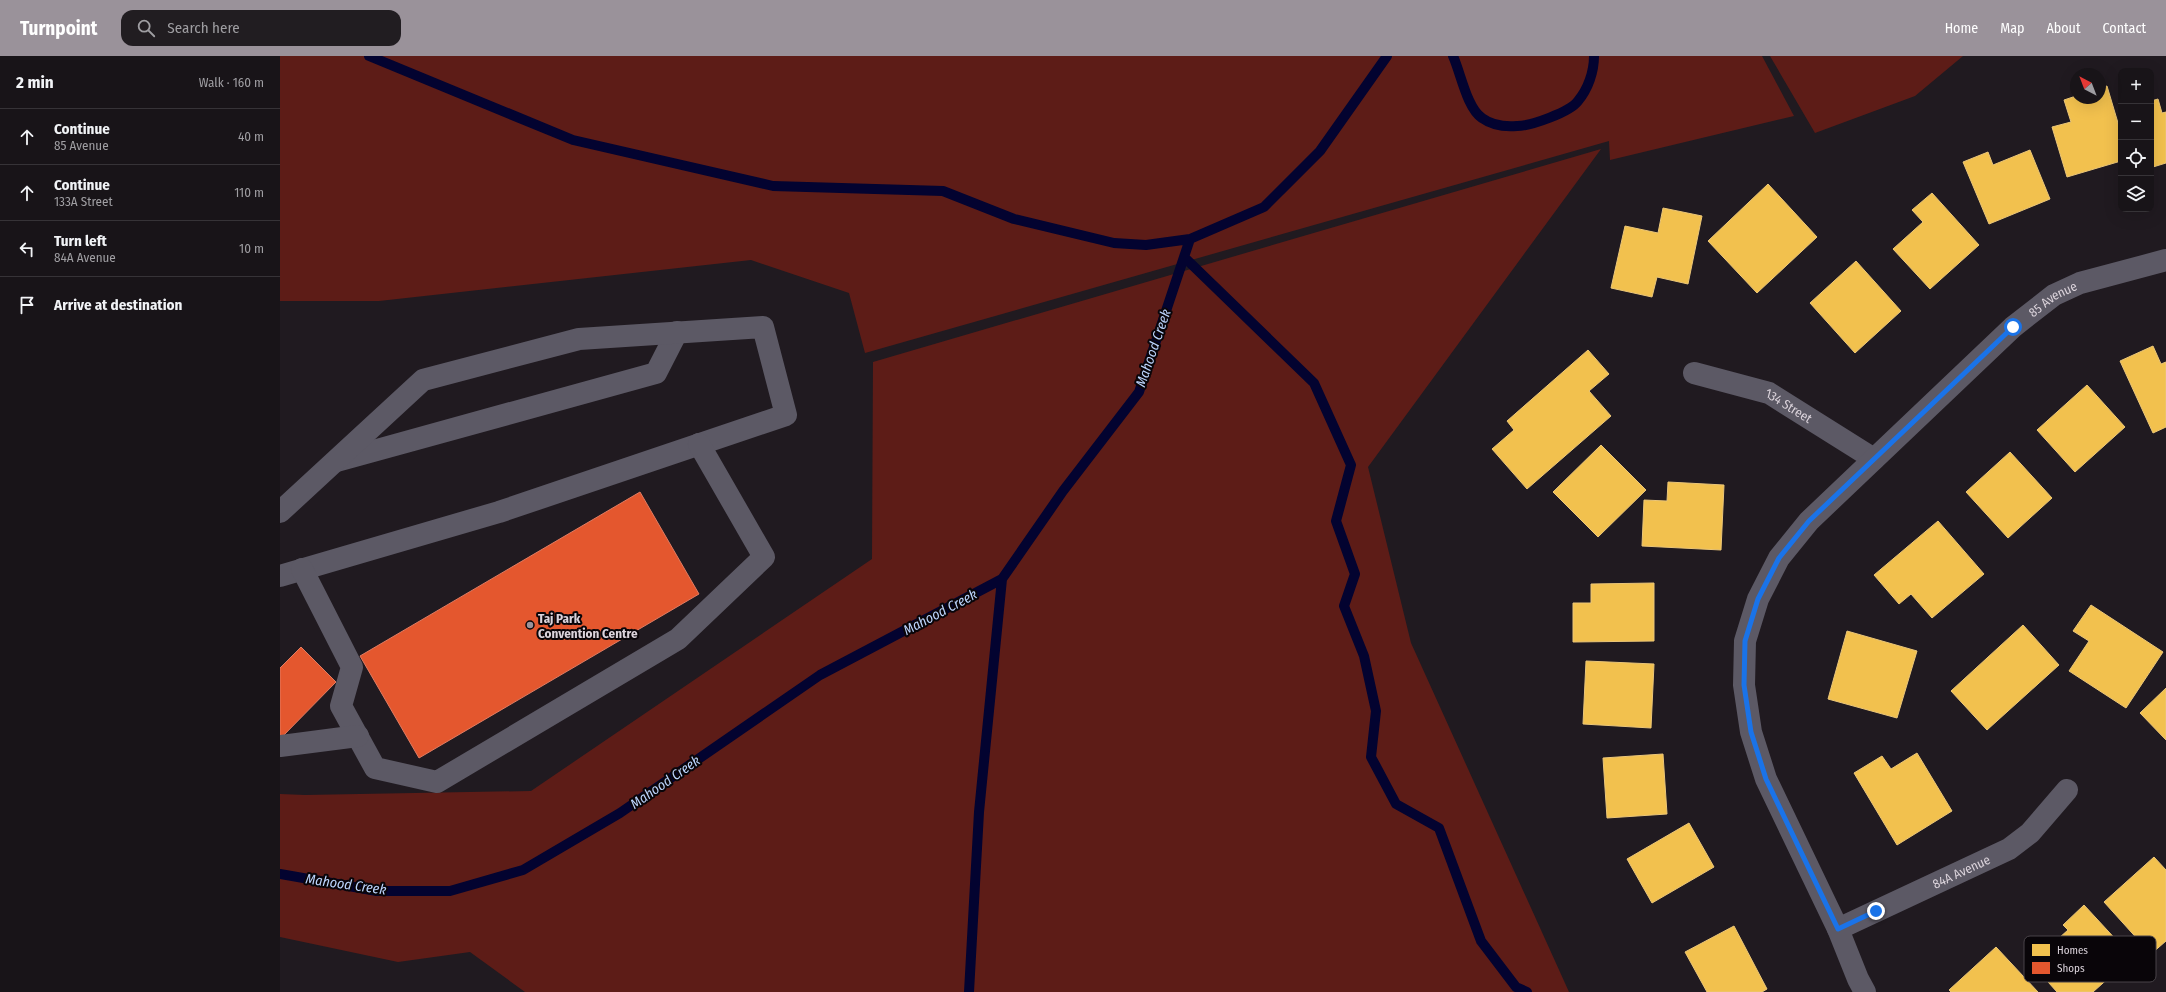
<!DOCTYPE html>
<html lang="en">
<head>
<meta charset="utf-8">
<style>
	body { margin:0; font-family:"Fira Sans Condensed",sans-serif; background:#211d21; color:#f1f3f6 }
	.controls { position:absolute; right:12px; top:12px; display:grid; overflow:hidden; border-radius:8px; box-shadow:0 4px 16px #0002 }
	.controls button { width:36px; height:36px; display:grid; place-items:center; padding:0; border:0; border-bottom:1px solid #363337; background:#181418; color:#f1f3f6; font:20px sans-serif }
	.compass { position:absolute; left:1790px; top:12px; width:36px; height:36px; border-radius:50%; background:#181418; box-shadow:0 4px 16px #0002; rotate:318deg }
	.stop { position:absolute; width:12px; height:12px; margin:-9px; border:3px solid #1a73e8; border-radius:50%; background:#fff }
	.stop.end { background:#1a73e8; border-color:#fff; box-shadow:0 1px 4px #0008 }
	.list { margin:0; padding:0; list-style:none }
	h2 { display:flex; justify-content:space-between; align-items:center; height:52px; margin:0; padding:0 16px; font-size:17px }
	h2 small { font-size:13px; font-weight:400; color:#9f9ea2 }
	.list li { display:grid; grid-template-columns:26px 1fr auto; gap:12px; align-items:center; box-sizing:border-box; height:56px; padding:0 16px; border-top:1px solid #363337 }
	.list b { display:block; font-size:15px; white-space:nowrap }
	.list p { margin:0; font-size:13px; white-space:nowrap; color:#9f9ea2 }
	.list em { font-size:13px; font-style:normal; color:#9f9ea2 }
	.icon { flex:none; width:22px; height:22px; fill:none; stroke:currentColor; stroke-width:2; stroke-linecap:round; stroke-linejoin:round }
	.map { position:relative; flex:none; width:1886px; height:936px; overflow:hidden }
	header { display:flex; align-items:center; gap:24px; box-sizing:border-box; height:56px; padding:0 20px; background:#9a929a; color:#fff }
	header strong { font-size:19px }
	nav { display:flex; gap:22px; margin-inline-start:auto; font-size:14px }
	.search { width:280px; height:36px; background:#211d21; display:flex; align-items:center; gap:10px; box-sizing:border-box; padding:0 14px; border-radius:12px; color:#9f9ea2; font-size:15px }
	main { display:flex }
	aside { flex:1; background:#181418 }
	.map>svg:first-child { display:block }
	.green { fill:#5d1c17 }
	.homes { fill:#f2c14e; stroke:#ebc678 }
	.shops { fill:#e4572e; stroke:#e17c62 }
	.lines { fill:none; stroke-linecap:round; stroke-linejoin:round }
	.stream { stroke:#030330; stroke-width:10 }
	.minor { stroke:#5c5965; stroke-width:22 }
	.route { stroke:#1a73e8; stroke-width:5 }
	.poi-dot { fill:#9a929a; stroke:#090509; stroke-width:1.5 }
	.labels { text-anchor:middle; stroke-width:4; stroke-linejoin:round; paint-order:stroke }
	.street-label { font-size:13px; fill:#dbd3db; stroke:#090509 }
	.poi-label { font-size:13px; font-weight:bold; fill:#dbd3db; stroke:#090509; text-anchor:start }
	.water-label { font-size:14px; font-style:italic; fill:#bcd4fc; stroke:#090509 }
	.key { fill:#090509; stroke:#484348; stroke-width:1 }
	.key-label { font-size:11px; fill:#dbd3db }
</style>
</head>
<body>
<header>
<strong>Turnpoint</strong>
<div class="search"><svg class="icon" aria-label="search" viewBox="0 0 24 24"><circle cx="10" cy="10" r="6"/><path d="M15 15l6 6"/></svg>Search here</div>
<nav><a>Home</a><a>Map</a><a>About</a><a>Contact</a></nav>
</header>
<main>
<aside>
<h2>2 min<small>Walk · 160 m</small></h2>
<ul class="list">
<li><svg class="icon" aria-label="ahead" viewBox="0 0 24 24"><path d="M12 20V5M6 11l6-6 6 6"/></svg><div><b>Continue</b><p>85 Avenue</p></div><em>40 m</em></li>
<li><svg class="icon" aria-label="ahead" viewBox="0 0 24 24"><path d="M12 20V5M6 11l6-6 6 6"/></svg><div><b>Continue</b><p>133A Street</p></div><em>110 m</em></li>
<li><svg class="icon" aria-label="left" viewBox="0 0 24 24"><path d="M17 20v-9H6M10 6l-5 5 5 5"/></svg><div><b>Turn left</b><p>84A Avenue</p></div><em>10 m</em></li>
<li><svg class="icon" aria-label="arrive" viewBox="0 0 24 24"><path d="M6 21V4h12l-3 4 3 4H6"/></svg><div><b>Arrive at destination</b></div></li>
</ul>
</aside>
<div class="map">
<svg width="1886" height="936" viewBox="0 0 1886 936">
	<rect width="100%" height="100%" fill="#201a20"/>
	<path class="green" d="M0 0H1482L1514 60 1330 104 1329 85 585 297 569 237 471 204 99 245H0Z
		M1490 0H1683L1635 40 1535 77Z
		M1321 93 1088 411 1131 587 1289 936H245L190 896 118 906 0 881V738L25 739 251 735 592 503 593 306Z"/>
	<path class="homes" d="M1827 30 1841 77V105L1787 121 1772 71 1791 66 1784 44 1796 40V42H1820V32Z
		M1878 43 1882 57 1886 56V107L1873 111 1871 103V45Z
		M1750 94 1770 143 1709 168 1683 106 1708 96 1713 109Z
		M1488 128 1537 181 1477 237 1428 185Z
		M1652 137 1699 189 1650 233 1613 193 1643 166 1632 154Z
		M1383 152 1422 160 1408 228 1377 221 1372 241 1331 232 1345 170 1378 177Z
		M1576 205 1621 255 1575 297 1530 247Z
		M1873 290 1881 308 1886 306V371L1873 377 1840 305Z
		M1308 294 1329 318 1309 335 1331 360 1247 433 1212 393 1234 374 1227 365Z
		M1807 329 1845 371 1795 416 1757 374Z
		M1321 389 1366 434 1318 481 1273 436Z
		M1730 396 1772 442 1728 482 1686 436Z
		M1388 426 1444 429 1441 494 1362 490 1364 444 1387 445Z
		M1658 465 1704 518 1652 562 1631 538 1619 548 1594 519Z
		M1374 527V585L1293 586V547H1311V528Z
		M1811 549 1883 596 1846 652 1789 615 1809 585 1793 575Z
		M1743 569 1779 609 1707 674 1671 635Z
		M1567 575 1637 595 1617 662 1548 643Z
		M1306 605 1374 608 1371 672 1303 668Z
		M1886 632V684L1860 657Z
		M1637 697 1672 755 1617 789 1574 717 1602 700 1611 713Z
		M1383 698 1387 758 1327 762 1323 702Z
		M1409 767 1434 811 1372 847 1347 803Z
		M1874 801 1886 814V885L1871 898 1824 846Z
		M1804 849 1852 901 1813 936H1777L1751 907 1788 874 1783 869Z
		M1454 870 1487 933 1482 936H1427L1405 896Z
		M1716 891 1758 936H1671L1669 934Z"/>
	<path class="shops" d="M360 436 419 538 139 702 80 600Z
		M21 591 56 626 0 683V612Z"/>
	<g class="lines">
		<path class="stream" d="M89 0 293 84 493 130 663 135 734 163 834 187 866 189 910 183
			M1173 0C1181 18 1187 52 1202 62 1213 70 1225 71 1237 70 1251 70 1290 56 1298 45 1308 33 1314 16 1314 0
			M904 201 1034 327 1071 409 1056 465 1075 518 1064 550 1084 600 1096 655 1091 701 1116 748 1159 772 1201 885 1236 931 1247 936
			M0 818 97 835H170L243 814 340 757 540 619 722 523 783 435 859 336 910 183 984 151 1040 95 1107 0
			M689 936 699 756 722 523"/>
		<g class="minor">
			<path id="s1" d="M1414 317 1489 337 1594 403"/>
			<path d="M57 405 376 317 397 276"/>
			<path d="M0 456 143 324 299 283 483 271 506 359 219 456 0 520"/>
			<path d="M22 513 72 611 61 650 95 712 157 726 398 583 484 501 419 388"/>
			<path d="M0 690 78 680"/>
			<path id="s2" d="M1558 873 1729 793 1750 777 1787 734"/>
			<path id="s3" d="M1585 936 1578 923 1558 873 1486 723 1471 676 1464 629 1465 585 1478 543 1499 502 1529 465 1733 271 1774 239 1800 227 1886 204"/>
		</g>
	</g>
	<g class="lines">
		<path class="route" d="M1596 855 1558 873 1486 723 1471 676 1464 629 1465 585 1478 543 1499 502 1529 465 1733 271"/>
	</g>
	<circle class="poi-dot" cx="250" cy="569" r="4"/>
	<g class="labels">
		<g class="street-label">
			<text dy="5" stroke="none"><textPath href="#s3" startOffset="844">85 Avenue</textPath></text>
			<text dy="5" stroke="none"><textPath href="#s1" startOffset="101">134 Street</textPath></text>
			<text dy="5" stroke="none"><textPath href="#s2" startOffset="136">84A Avenue</textPath></text>
		</g>
		<g class="poi-label">
			<text x="258" y="567">Taj Park<tspan x="258" dy="15">Convention Centre</tspan></text>
		</g>
		<g class="water-label">
			<text transform="translate(873 292) rotate(-71)" y="5">Mahood Creek</text>
			<text transform="translate(660 556) rotate(-28)" y="5">Mahood Creek</text>
			<text transform="translate(385 726) rotate(-35)" y="5">Mahood Creek</text>
			<text transform="translate(66 828) rotate(8)" y="5">Mahood Creek</text>
		</g>
	</g>
	<rect x="1744" y="880" width="132" height="46" rx="6" class="key"/>
	<rect x="1752" y="888" width="18" height="12" fill="#f2c14e"/>
	<rect x="1752" y="906" width="18" height="12" fill="#e4572e"/>
	<g class="key-label">
		<text x="1777" y="898">Homes</text>
		<text x="1777" y="916">Shops</text>
	</g>
</svg>
<div class="controls">
<button>+</button>
<button>−</button>
<button><svg class="icon" aria-label="locate" viewBox="0 0 24 24"><circle cx="12" cy="12" r="6"/><path d="M12 2v4M12 18v4M2 12h4M18 12h4"/></svg></button>
<button><svg class="icon" aria-label="layers" viewBox="0 0 24 24"><path d="M12 4l9 5-9 5-9-5zM3 14l9 5 9-5"/></svg></button>
</div>
<svg class="compass" viewBox="-18 -18 36 36"><path d="M0-13l5 13h-10z" fill="#e53935"/><path d="M0 13l5-13h-10z" fill="#9f9ea2"/></svg>
<div class="stop" style="left:1733px;top:271px"></div>
<div class="stop end" style="left:1596px;top:855px"></div>
</div>
</main>
</body>
</html>
